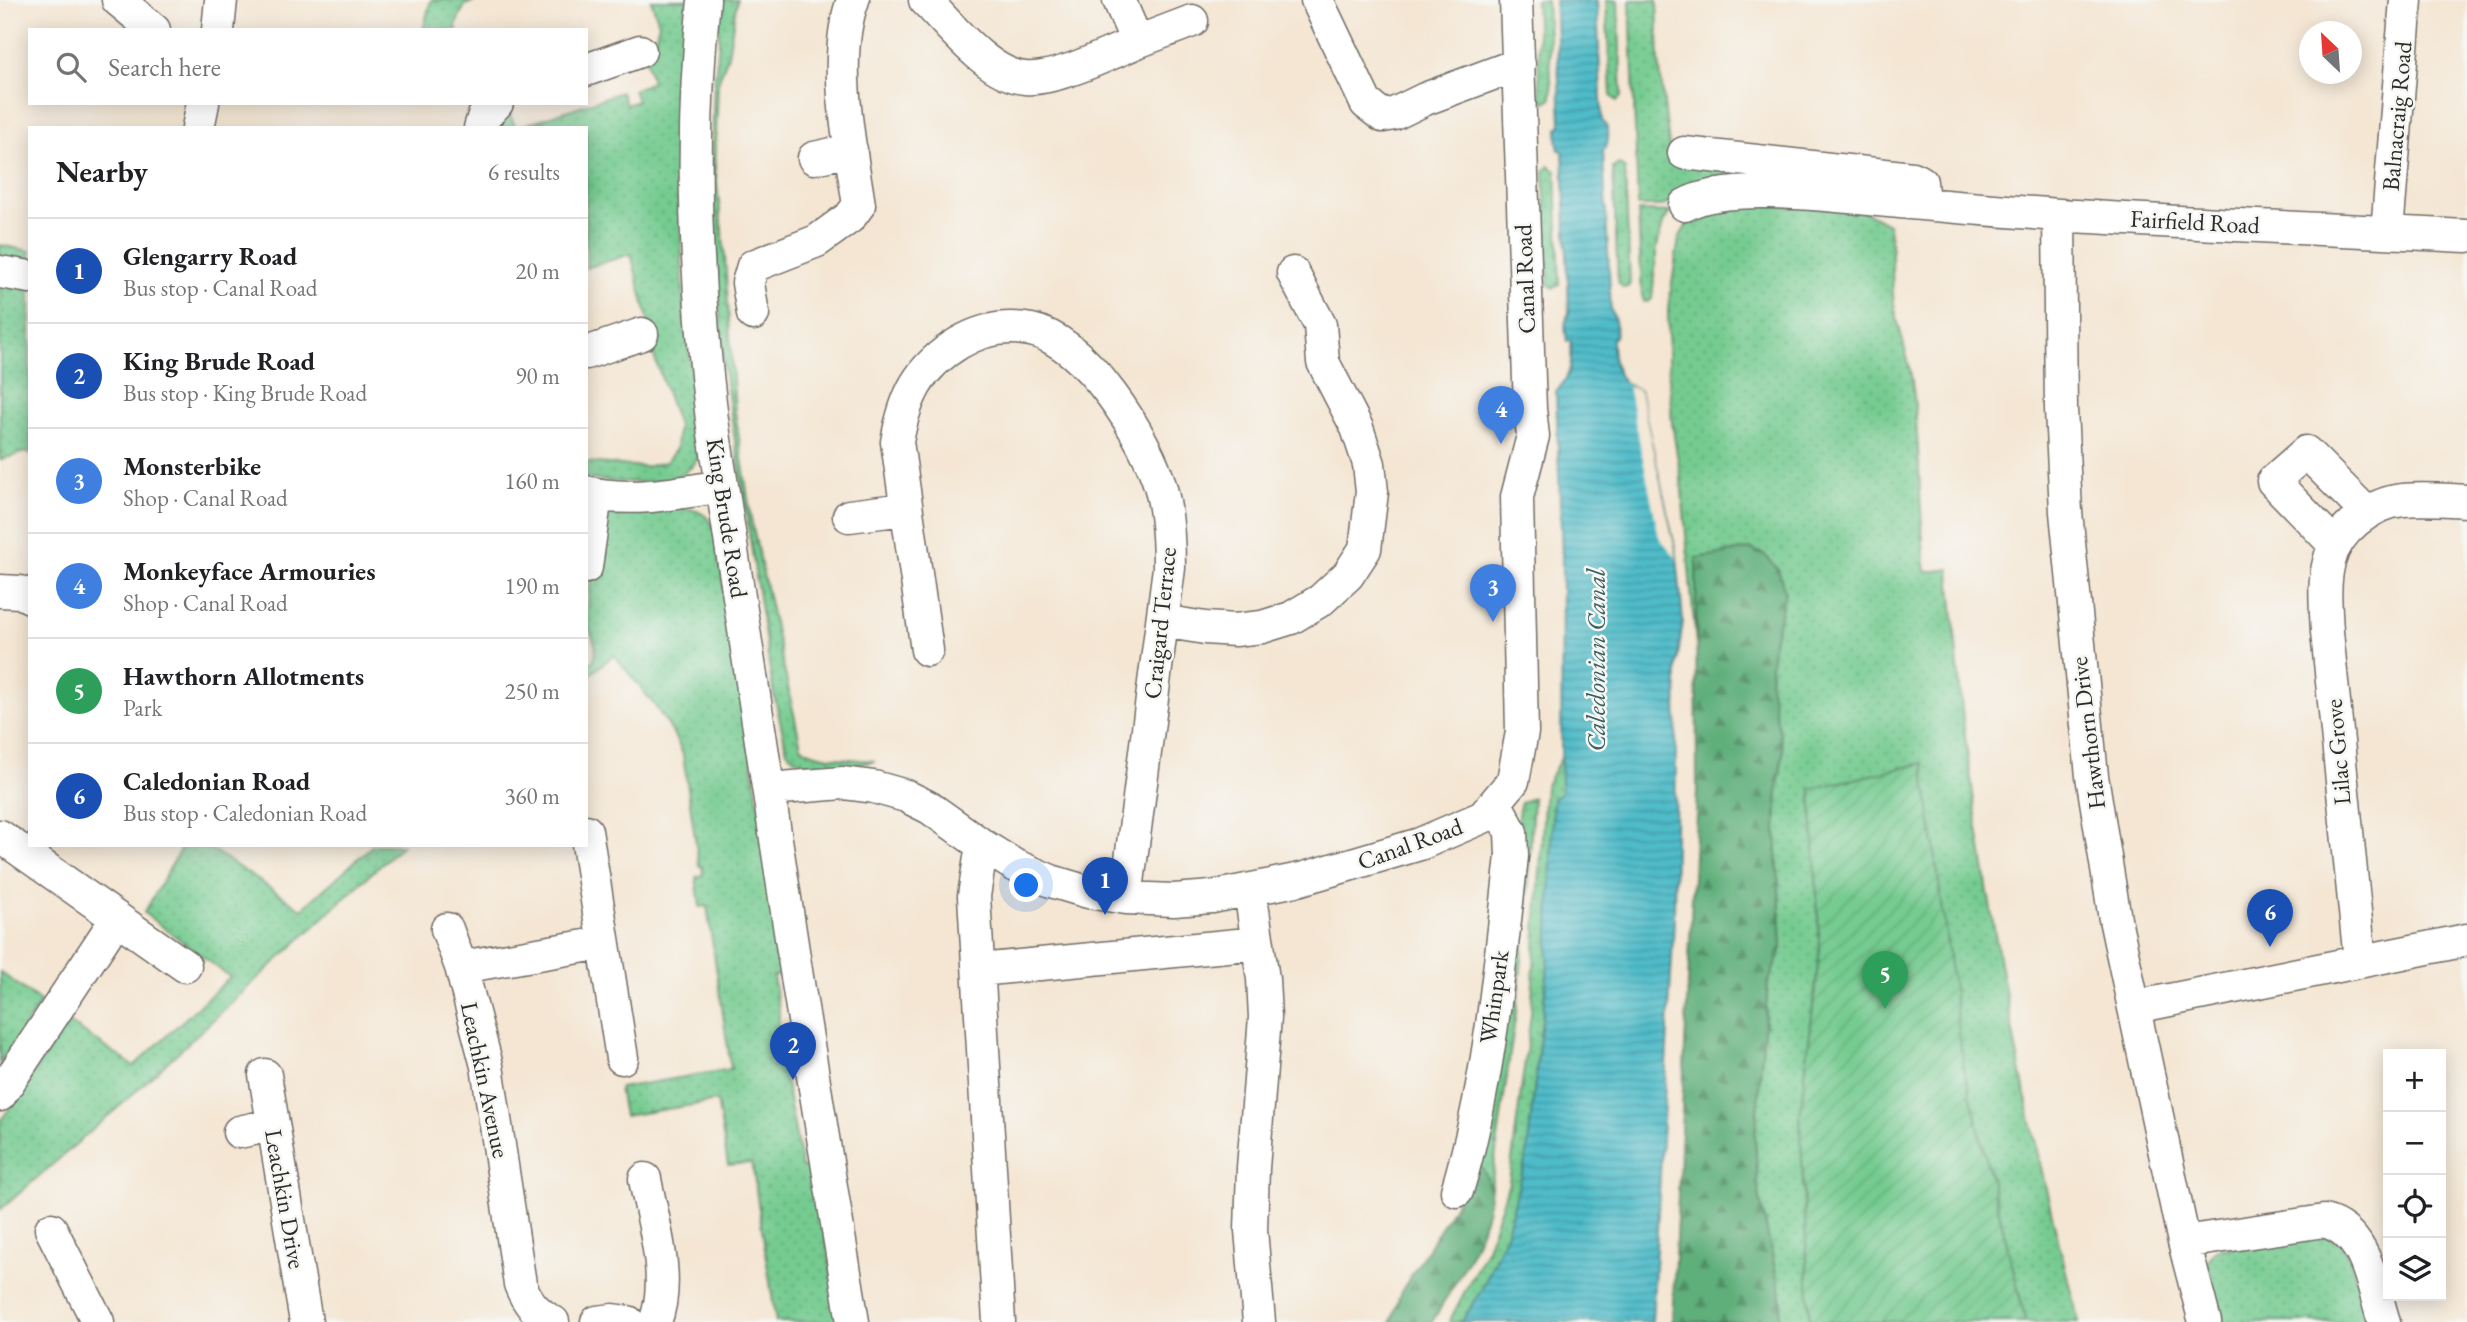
<!DOCTYPE html>
<html lang="en">
<head>
<meta charset="utf-8">
<style>
	body { margin:0; font-family:"EB Garamond",serif; background:#f6f6f6; color:#202124 }
	.controls { position:absolute; right:21px; bottom:21px; display:grid; overflow:hidden; border-radius:0px; box-shadow:0 4px 18px #0003 }
	.controls button { width:63px; height:63px; display:grid; place-items:center; padding:0; border:0; border-bottom:2px solid #e0e0e0; background:#fff; color:#202124; font:35px sans-serif }
	.compass { position:absolute; left:2299px; top:21px; width:63px; height:63px; border-radius:50%; background:#fff; box-shadow:0 4px 18px #0003; rotate:335deg }
	.you { position:absolute; left:1027px; top:886px; width:24px; height:24px; margin:-18px; border:5px solid #fff; border-radius:50%; background:#1a73e8; box-shadow:0 0 0 10px #1a73e833 }
	.badge { display:grid; place-items:center; width:46px; height:46px; border-radius:50%; background:#7c3aed; color:#fff; font-size:23px; font-weight:700 }
	.pin { position:absolute; translate:-50% -58px; filter:drop-shadow(0 2px 4px #0008) }
	.pin::after { content:''; position:absolute; top:37px; width:24px; height:21px; background:inherit; clip-path:polygon(0 0,100% 0,50% 100%) }
	.list { margin:0; padding:0; list-style:none }
	h2 { display:flex; justify-content:space-between; align-items:center; height:91px; margin:0; padding:0 28px; font-size:30px }
	h2 small { font-size:23px; font-weight:400; color:#757577 }
	.list li { display:grid; grid-template-columns:46px 1fr auto; gap:21px; align-items:center; box-sizing:border-box; height:105px; padding:0 28px; border-top:2px solid #e0e0e0 }
	.list b { display:block; font-size:26px; white-space:nowrap }
	.list p { margin:0; font-size:23px; white-space:nowrap; color:#757577 }
	.list em { font-size:23px; font-style:normal; color:#757577 }
	.icon { flex:none; width:38px; height:38px; fill:none; stroke:currentColor; stroke-width:2; stroke-linecap:round; stroke-linejoin:round }
	.map { position:relative; flex:none; width:2467px; height:1322px; overflow:hidden }
	.search { position:absolute; background:#fff; box-shadow:0 4px 18px #0003; left:28px; top:28px; width:560px; height:77px; display:flex; align-items:center; gap:18px; box-sizing:border-box; padding:0 24px; border-radius:0px; color:#757577; font-size:26px }
	.panel { position:absolute; background:#fff; box-shadow:0 4px 18px #0003; left:28px; top:126px; width:560px; height:721px; border-radius:0px }
	.map>svg:first-child { display:block }
	.grass { fill:url(#grass-dots); stroke:#507b5e; stroke-width:2 }
	.forest { fill:url(#forest-firs); stroke:#456d52; stroke-width:2 }
	.garden { fill:url(#garden-furrows); stroke:#507b5e; stroke-width:2 }
	.water { fill:url(#water-rules); stroke:#3d747a; stroke-width:2 }
	.pier { fill:#f4e6d3 }
	.lines { fill:none; stroke-linecap:round; stroke-linejoin:round }
	.minor-casing { stroke:#716c66; stroke-width:35 }
	.minor { stroke:#fff; stroke-width:32 }
	.labels { text-anchor:middle; stroke-width:5; stroke-linejoin:round; paint-order:stroke }
	.street-label { font-size:24px; fill:#2b2b2b; stroke:#f6f6f2 }
	.water-label { font-size:26px; font-style:italic; fill:#385e62; stroke:#f6f6f2 }
</style>
</head>
<body>
<div class="map">
<svg width="2467" height="1322" viewBox="0 0 2467 1322">
	<defs>
		<pattern id="grass-dots" width="8" height="8" patternUnits="userSpaceOnUse" patternTransform="scale(1.75)"><rect width="8" height="8" fill="#74cb90"/><path d="M2 2h.1M6 6h.1" fill="none" stroke="#65ae7c" stroke-width="1.8" stroke-linecap="round"/></pattern>
		<pattern id="forest-firs" width="22" height="20" patternUnits="userSpaceOnUse" patternTransform="scale(1.75)"><rect width="22" height="20" fill="#5faf7a"/><path d="M5 1l3.5 6h-7zM16 11l3.5 6h-7z" fill="#4f8f64"/></pattern>
		<pattern id="garden-furrows" width="10" height="10" patternUnits="userSpaceOnUse" patternTransform="scale(1.75)"><rect width="10" height="10" fill="#74cb90"/><path d="M-1 1l2-2M0 10L10 0M9 11l2-2" fill="none" stroke="#65ae7c"/></pattern>
		<pattern id="water-rules" width="6" height="5" patternUnits="userSpaceOnUse" patternTransform="scale(1.75)"><rect width="6" height="5" fill="#4fbcc9"/><path d="M0 2.5h6" fill="none" stroke="#4299a3"/></pattern>
	</defs>
	<rect width="100%" height="100%" fill="#f6f6f2"/>
	<filter id="ink" filterUnits="userSpaceOnUse"><feTurbulence type="fractalNoise" baseFrequency=".0143" numOctaves="2"/><feDisplacementMap in="SourceGraphic" scale="14" xChannelSelector="R" yChannelSelector="G"/><feConvolveMatrix kernelMatrix="1 2 1 2 8 2 1 2 1" color-interpolation-filters="sRGB"/></filter>
	<filter id="wash" filterUnits="userSpaceOnUse"><feTurbulence type="fractalNoise" baseFrequency=".00686" numOctaves="4" result="noise"/><feDisplacementMap in="SourceGraphic" scale="28" xChannelSelector="R" yChannelSelector="G"/><feGaussianBlur stdDeviation="1.57" result="paint"/><feColorMatrix in="noise" values="0 0 0 0 0 0 0 0 0 0 0 0 0 0 0 0 0 1.4 0 .05"/><feComposite in="paint" operator="in"/></filter>
	<g filter="url(#wash)">
		<rect width="100%" height="100%" fill="#f4e6d3"/>
		<path class="grass" d="M431 0H479L465 5 456 24 457 30H423Z
			M651 0H690L680 210 684 310 700 453C686 494 619 481 586 479V462L645 467 666 462 676 449 678 426 644 327 649 323 631 254 586 268V128H547L545 123 528 128H493L508 110 516 128 621 92 626 105 637 101 633 90 652 82 643 50 654 45 659 23Z
			M718 0H737L728 55 718 83 715 166 725 257 735 411 751 519 801 746C812 759 856 759 875 761 849 767 805 774 787 751L773 690 724 368 713 216 712 152 714 84 719 44Z
			M1536 0H1547L1552 98 1545 102 1540 97Z
			M1606 0H1618L1622 96 1617 101 1611 96Z
			M1630 0H1657L1659 61 1671 162 1834 176 1675 201 1662 206H1638Z
			M1619 164 1625 169 1630 283 1628 287 1624 288 1618 283 1613 168Z
			M1549 166 1556 171 1560 284 1554 288 1548 284 1544 171Z
			M1739 204 1862 210 1888 224C1895 249 1890 277 1894 303 1898 329 1908 354 1912 381 1921 444 1918 509 1926 572L1950 569C1954 622 1958 675 1964 728 1990 928 2027 1127 2079 1322H2026L1964 1069 1811 790 1820 948 1800 1117 1810 1322H1775L1779 1318 1782 1301 1758 1190 1755 1137 1768 983 1782 948 1776 831 1778 787 1783 752 1770 684 1772 650 1785 593 1778 569 1763 554 1750 549 1696 558V645L1681 479 1672 423 1668 359V309L1679 238 1688 223 1699 213Z
			M1638 211 1670 212 1663 223 1657 247 1652 299 1648 302 1644 301 1642 296Z
			M0 245 30 251V265L0 261Z
			M0 283 30 288V454L25 452 0 460Z
			M674 508C693 509 704 509 714 527L786 974 773 976 779 1011V1047L802 1168 813 1167 840 1322H776L752 1163 728 1165 717 1101 624 1116 619 1088 731 1069 707 906 700 907 696 877 703 875 702 866H699L683 755C669 717 638 686 614 655L586 678V666L593 661C601 639 586 635 587 614 589 579 597 545 605 510Z
			M1562 756 1561 794 1553 798 1548 966 1527 1154 1507 1232 1483 1287 1462 1322H1449L1487 1248 1509 1183 1531 1014 1545 787Z
			M1533 798 1527 910 1517 1005 1489 1202V1185L1474 1155 1511 886 1519 809 1521 802Z
			M183 845H205L302 909 373 845H402L122 1104 0 1210V1122L68 1022 134 1066 230 977 144 913Z
			M0 972 41 1002 0 1063Z
			M2317 1233 2343 1241 2372 1322H2224L2207 1262 2216 1250Z"/>
		<path class="forest" d="M1750 549 1764 554 1778 569 1785 593 1772 650 1770 684 1783 752 1778 787 1776 831 1782 948 1768 983 1755 1137 1758 1190 1782 1301 1779 1318 1775 1322H1672L1697 791 1696 558Z
			M1474 1155C1480 1164 1486 1173 1489 1184 1496 1221 1451 1290 1432 1322H1391L1401 1292 1459 1198Z"/>
		<path class="garden" d="M1923 763 1964 1069 2026 1322H1810L1800 1117 1820 948 1811 789Z"/>
		<path class="water" d="M1555 0H1597L1602 121C1610 128 1609 139 1606 148L1603 150 1611 310C1616 319 1617 327 1615 337L1612 339C1612 361 1616 384 1640 391L1677 556 1683 621 1677 664 1674 921 1652 1322H1462L1483 1287 1507 1232 1527 1154 1548 966 1553 798 1561 794 1562 558 1556 391C1572 377 1572 361 1571 341H1567C1565 330 1564 322 1569 313L1563 151 1559 150C1557 142 1555 130 1561 124Z"/>
		<path class="pier" d="M1628 386 1640 391 1677 559 1659 537Z"/>
	</g>
	<g filter="url(#ink)">
		<g class="lines">
			<defs>
				<path id="minor" d="M118 0 154 30
					M704 0C689 141 695 280 712 420L797 977 853 1322
					M925 0C950 25 988 75 1025 78 1055 81 1108 54 1137 42L1119 0
					M1317 0 1366 103 1383 116 1394 114 1425 99 1519 64
					M218 30 221 0
					M1137 42 1192 21
					M586 70 640 51
					M198 128 203 103
					M480 128 483 118 497 103
					M1684 153 1912 178 1921 182 1923 204
					M814 158 851 150
					M1685 205C1727 180 1850 198 1900 202 1953 207 2006 211 2059 215 2195 224 2331 229 2467 236
					M2059 215 2061 409 2066 512 2092 776 2115 919 2184 1242 2205 1322
					M2387 232 2406 0
					M0 272 30 277
					M753 314 748 283 753 266 817 241 850 217 859 205C850 144 831 59 853 0
					M586 353 642 334
					M586 492C627 503 681 493 722 486
					M849 516 905 509
					M2334 544 2273 481 2306 452 2367 513
					M586 567 596 495
					M0 591 20 592 30 597
					M1162 621 1205 628 1235 630 1262 627 1291 618 1321 600 1348 575 1365 549 1372 492 1369 464 1357 428 1323 362 1320 325 1293 273
					M927 650 897 442C905 396 919 367 959 343 981 330 1006 325 1031 330 1086 341 1147 438 1161 489 1168 515 1169 541 1169 568L1126 898
					M769 789 843 783 874 787 906 796 930 808 982 845 1014 865 1051 881 1088 892 1126 898 1174 900 1212 897 1301 879 1420 844 1483 817 1513 781 1522 732 1517 497 1533 436 1530 409 1516 0
					M586 831 622 1058
					M0 836 185 966
					M982 845 974 896 999 1322
					M1250 890 1263 979 1265 1017 1253 1168 1251 1230 1259 1322
					M447 929 461 967
					M2360 961 2327 632C2326 609 2323 584 2329 562 2336 531 2371 503 2403 500 2424 498 2446 500 2467 501
					M979 970 1258 943
					M2135 1007 2467 940
					M265 1075 306 1322
					M0 1095 117 918
					M239 1132 272 1125
					M645 1179C653 1223 672 1279 655 1322
					M1457 1191C1489 1085 1500 965 1512 856L1511 832 1496 804
					M51 1229 98 1322
					M2184 1242 2324 1221C2367 1232 2372 1285 2384 1322
					M553 1322C536 1313 527 1302 520 1284L487 1066 461 967 603 943
					M597 1322 613 1320 628 1322"/>
			</defs>
			<use href="#minor" class="minor-casing"/>
			<use href="#minor" class="minor"/>
		</g>
	</g>
	<g class="labels">
		<g class="street-label">
			<text transform="translate(2397 116) rotate(-85)" y="8">Balnacraig Road</text>
			<text transform="translate(2195 222) rotate(3)" y="8">Fairfield Road</text>
			<text transform="translate(1525 279) rotate(-92)" y="8">Canal Road</text>
			<text transform="translate(727 518) rotate(81)" y="8">King Brude Road</text>
			<text transform="translate(1160 623) rotate(-84)" y="8">Craigard Terrace</text>
			<text transform="translate(2088 733) rotate(-97)" y="8">Hawthorn Drive</text>
			<text transform="translate(2338 752) rotate(-95)" y="8">Lilac Grove</text>
			<text transform="translate(1410 844) rotate(-20)" y="8">Canal Road</text>
			<text transform="translate(1494 997) rotate(-82)" y="8">Whinpark</text>
			<text transform="translate(485 1080) rotate(78)" y="8">Leachkin Avenue</text>
			<text transform="translate(285 1199) rotate(80)" y="8">Leachkin Drive</text>
		</g>
		<g class="water-label">
			<text transform="translate(1596 660) rotate(-90)" y="9">Caledonian Canal</text>
		</g>
	</g>
</svg>
<div class="controls">
<button>+</button>
<button>−</button>
<button><svg class="icon" aria-label="locate" viewBox="0 0 24 24"><circle cx="12" cy="12" r="6"/><path d="M12 2v4M12 18v4M2 12h4M18 12h4"/></svg></button>
<button><svg class="icon" aria-label="layers" viewBox="0 0 24 24"><path d="M12 4l9 5-9 5-9-5zM3 14l9 5 9-5"/></svg></button>
</div>
<svg class="compass" viewBox="-18 -18 36 36"><path d="M0-13l5 13h-10z" fill="#e53935"/><path d="M0 13l5-13h-10z" fill="#757577"/></svg>
<div class="you"></div>
<div class="pin badge" style="left:1105px;top:915px;background:#1a4fb4">1</div>
<div class="pin badge" style="left:793px;top:1080px;background:#1a4fb4">2</div>
<div class="pin badge" style="left:1493px;top:622px;background:#3f7fe0">3</div>
<div class="pin badge" style="left:1501px;top:444px;background:#3f7fe0">4</div>
<div class="pin badge" style="left:1885px;top:1009px;background:#2e9e5b">5</div>
<div class="pin badge" style="left:2270px;top:947px;background:#1a4fb4">6</div>
<div class="search"><svg class="icon" aria-label="search" viewBox="0 0 24 24"><circle cx="10" cy="10" r="6"/><path d="M15 15l6 6"/></svg>Search here</div>
<section class="panel">
<h2>Nearby<small>6 results</small></h2>
<ul class="list">
<li><span class="badge" style="background:#1a4fb4">1</span><div><b>Glengarry Road</b><p>Bus stop · Canal Road</p></div><em>20 m</em></li>
<li><span class="badge" style="background:#1a4fb4">2</span><div><b>King Brude Road</b><p>Bus stop · King Brude Road</p></div><em>90 m</em></li>
<li><span class="badge" style="background:#3f7fe0">3</span><div><b>Monsterbike</b><p>Shop · Canal Road</p></div><em>160 m</em></li>
<li><span class="badge" style="background:#3f7fe0">4</span><div><b>Monkeyface Armouries</b><p>Shop · Canal Road</p></div><em>190 m</em></li>
<li><span class="badge" style="background:#2e9e5b">5</span><div><b>Hawthorn Allotments</b><p>Park</p></div><em>250 m</em></li>
<li><span class="badge" style="background:#1a4fb4">6</span><div><b>Caledonian Road</b><p>Bus stop · Caledonian Road</p></div><em>360 m</em></li>
</ul>
</section>
</div>
</body>
</html>
